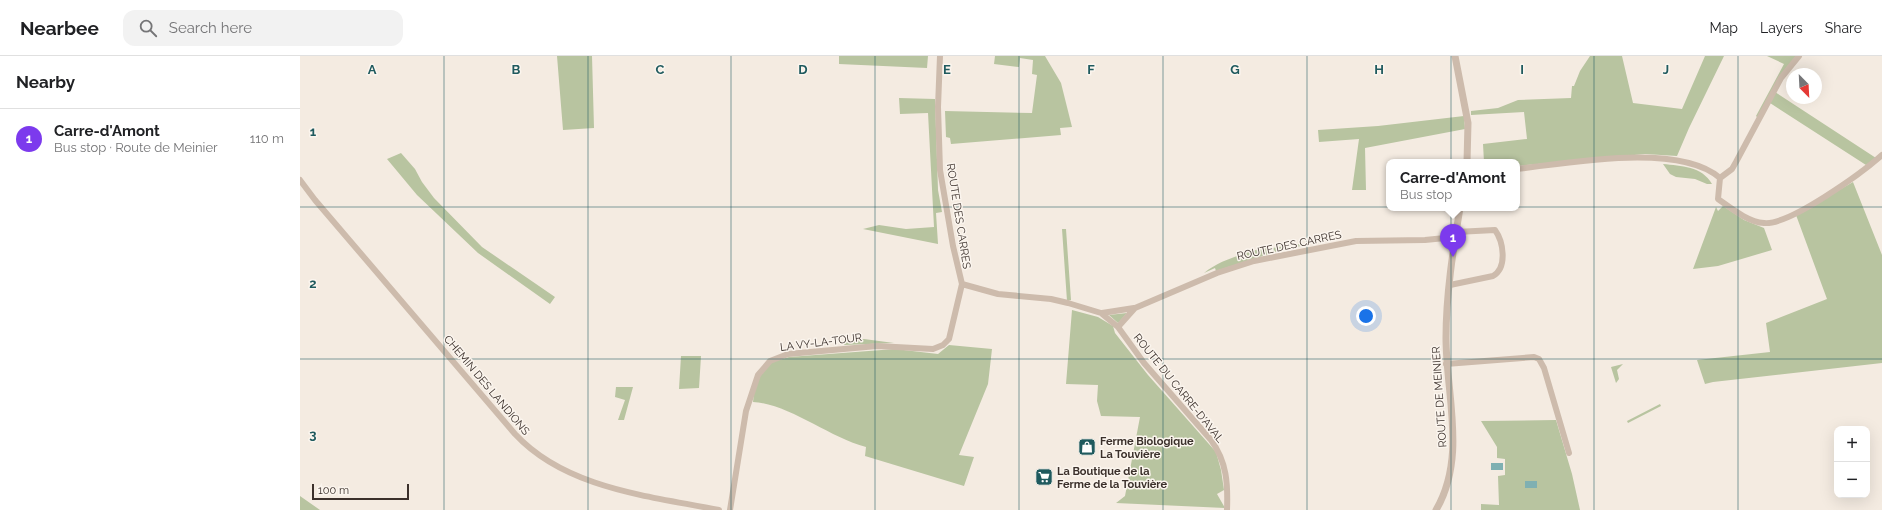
<!DOCTYPE html>
<html lang="en">
<head>
<meta charset="utf-8">
<style>
	body { margin:0; font-family:Raleway,sans-serif; background:#f2f2f2; color:#202124 }
	.controls { position:absolute; right:12px; bottom:12px; display:grid; overflow:hidden; border-radius:8px; box-shadow:0 4px 16px #0002 }
	.controls button { width:36px; height:36px; display:grid; place-items:center; padding:0; border:0; border-bottom:1px solid #e0e0e0; background:#fff; color:#202124; font:20px sans-serif }
	.compass { position:absolute; left:1486px; top:12px; width:36px; height:36px; border-radius:50%; background:#fff; box-shadow:0 4px 16px #0002; rotate:156deg }
	.scale { position:absolute; left:12px; bottom:10px; width:97px; box-sizing:border-box; padding-left:4px; border:2px solid #3b302b; border-top:0; font-size:11px; line-height:14px; white-space:nowrap; color:#3b302b; -webkit-text-stroke:3px #fbf5ee; paint-order:stroke }
	.you { position:absolute; left:1066px; top:260px; width:14px; height:14px; margin:-10px; border:3px solid #fff; border-radius:50%; background:#1a73e8; box-shadow:0 0 0 6px #1a73e833 }
	.badge { display:grid; place-items:center; width:26px; height:26px; border-radius:50%; background:#7c3aed; color:#fff; font-size:13px; font-weight:700 }
	.pin { position:absolute; translate:-50% -33px; filter:drop-shadow(0 1px 2px #0008) }
	.pin::after { content:''; position:absolute; top:21px; width:14px; height:12px; background:inherit; clip-path:polygon(0 0,100% 0,50% 100%) }
	.popup { position:absolute; left:1086px; top:103px; width:134px; height:52px; box-sizing:border-box; display:grid; place-content:center; border-radius:8px; background:#fff; filter:drop-shadow(0 1px 3px #0005); font-size:13px; white-space:nowrap; color:#757577 }
	.popup b { font-size:15px; color:#202124 }
	.popup::after { content:''; position:absolute; left:50%; top:100%; margin-left:-8px; border:8px solid transparent; border-top-color:#fff }
	.list { margin:0; padding:0; list-style:none }
	h2 { display:flex; justify-content:space-between; align-items:center; height:52px; margin:0; padding:0 16px; font-size:17px }
	h2 small { font-size:13px; font-weight:400; color:#757577 }
	.list li { display:grid; grid-template-columns:26px 1fr auto; gap:12px; align-items:center; box-sizing:border-box; height:60px; padding:0 16px; border-top:1px solid #e0e0e0 }
	.list b { display:block; font-size:15px; white-space:nowrap }
	.list p { margin:0; font-size:13px; white-space:nowrap; color:#757577 }
	.list em { font-size:13px; font-style:normal; color:#757577 }
	.icon { flex:none; width:22px; height:22px; fill:none; stroke:currentColor; stroke-width:2; stroke-linecap:round; stroke-linejoin:round }
	.map { position:relative; flex:none; width:1582px; height:454px; overflow:hidden }
	header { display:flex; align-items:center; gap:24px; box-sizing:border-box; height:56px; padding:0 20px; background:#fff; border-bottom:1px solid #e0e0e0 }
	header strong { font-size:19px }
	nav { display:flex; gap:22px; margin-inline-start:auto; font-size:14px }
	.search { width:280px; height:36px; background:#f2f2f2; display:flex; align-items:center; gap:10px; box-sizing:border-box; padding:0 14px; border-radius:12px; color:#757577; font-size:15px }
	main { display:flex }
	aside { flex:1; background:#fff }
	.map>svg:first-child { display:block }
	.green { fill:#b8c4a0 }
	.water { fill:#7fb0b2 }
	.lines { fill:none; stroke-linecap:round; stroke-linejoin:round }
	.minor { stroke:#cdbbac; stroke-width:6 }
	.tertiary { stroke:#cdbbac; stroke-width:7 }
	.grid { fill:none; stroke:#1f5a5e; stroke-width:1; stroke-opacity:0.55 }
	.labels { text-anchor:middle; stroke-width:3; stroke-linejoin:round; paint-order:stroke }
	.street-label { font-size:11px; fill:#3b302b; stroke:#fbf5ee }
	.poi-label { font-size:11px; font-weight:bold; fill:#3b302b; stroke:#fbf5ee; text-anchor:start }
	.grid-label { font-size:13px; text-anchor:middle; font-weight:bold; fill:#1f5a5e; stroke:#fbf5ee; stroke-width:3; stroke-linejoin:round; paint-order:stroke }
</style>
</head>
<body>
<header>
<strong>Nearbee</strong>
<div class="search"><svg class="icon" aria-label="search" viewBox="0 0 24 24"><circle cx="10" cy="10" r="6"/><path d="M15 15l6 6"/></svg>Search here</div>
<nav><a>Map</a><a>Layers</a><a>Share</a></nav>
</header>
<main>
<aside>
<h2>Nearby<small></small></h2>
<ul class="list">
<li><span class="badge">1</span><div><b>Carre-d'Amont</b><p>Bus stop · Route de Meinier</p></div><em>110 m</em></li>
</ul>
</aside>
<div class="map">
<svg width="1582" height="454" viewBox="0 0 1582 454">
	<rect width="100%" height="100%" fill="#f4ebe1"/>
	<path class="green" d="M257 0H292L294 72 263 74Z
		M539 0H628L627 12 539 8Z
		M695 0H745L761 27 772 71 760 72 761 79 651 88 650 82 646 81 645 55 732 57 737 19 732 18 733 4 720 2 719 11 694 8Z
		M1290 0H1322L1333 47 1382 53 1405 0H1424L1389 72 1377 100 1345 98 1217 110V106H1184L1183 88 1227 83 1224 56 1171 59V55L1198 52 1218 44 1271 42 1272 30H1274L1280 15Z
		M1467 0H1496L1458 62 1456 60 1484 8Z
		M1475 36 1576 102 1566 109 1470 47Z
		M599 42 635 43 638 134 642 156 636 157 638 188 563 173 579 169 606 173 634 171 628 57 600 58Z
		M1164 60 1165 73 1065 92 1066 134H1052L1059 83 1019 86 1018 74 1078 70Z
		M101 97 115 113 122 126 134 142 182 191 255 241 250 248 178 197 117 139 87 103Z
		M1363 108C1381 110 1402 110 1412 128H1407L1395 123 1376 121 1370 118Z
		M1553 126 1582 199V307L1413 326 1405 328 1397 304 1470 296 1466 267 1527 243 1496 159Z
		M1423 150 1444 164 1464 172 1472 194 1418 210 1393 213 1416 151 1418 155Z
		M762 173H766L771 244 767 245Z
		M1000 188 1001 190 978 195 916 215 915 212 904 217C922 202 949 197 971 189L972 192Z
		M772 254 798 261 813 270 815 277 848 319 916 396 921 414 924 434 917 438 925 452 816 447 825 440 840 361 801 360 797 345 798 329 766 328Z
		M827 257 818 267 809 259Z
		M564 283 594 287 544 289 543 286Z
		M649 289 692 293 688 328 659 399 674 401 664 430 565 400 566 391C528 381 489 348 453 346L454 336 461 318 472 306 489 301 595 293 638 298Z
		M381 300H401L399 332 379 333Z
		M1323 308 1317 314 1319 323 1316 327 1311 311Z
		M316 331H333L324 364H318L325 344 315 341Z
		M1360 348 1361 350 1328 367 1327 365Z
		M1256 364 1272 418 1280 454H1181V448L1199 449 1198 420 1205 419V403L1197 402V391L1181 365Z
		M0 440 20 454H0Z"/>
	<path class="water" d="M1191 407H1203V414H1191Z
		M1225 425H1237V432H1225Z"/>
	<g class="lines">
		<path class="minor" d="M1217 113C1268 107 1379 86 1420 122L1418 143C1431 152 1448 166 1464 167 1489 170 1563 116 1582 99
			M1420 122 1432 113 1436 106 1481 22 1499 0
			M0 124 15 144 215 378C266 433 350 440 419 454
			M662 228 698 238 751 243 768 247 801 257 818 271 835 252 917 217 954 205 1056 185 1125 184 1155 181
			M1150 229 1193 220C1208 211 1203 185 1195 174L1156 176
			M802 257 834 252
			M818 271 844 307 911 384C927 406 928 428 927 454
			M1146 308 1234 301 1239 303 1244 312 1269 397
			M430 454 446 355 458 319 470 305 488 298 577 290 633 293 643 289 649 283 662 228 653 190 640 114 638 51 640 0"/>
		<path class="tertiary" d="M1155 0 1168 67 1167 106
			M1136 454C1167 401 1146 339 1146 282 1146 239 1153 194 1160 152"/>
	</g>
	<path class="grid" d="M144 0V454M288 0V454M431 0V454M575 0V454M719 0V454M863 0V454M1007 0V454M1151 0V454M1294 0V454M1438 0V454M0 151H1582M0 303H1582"/>
	<defs>
		<symbol id="shop-square" viewBox="-11 -11 22 22"><rect x="-9" y="-9" width="18" height="18" rx="4" fill="#1f5a5e" stroke="#fbf5ee"/><path d="M-5-2.5h2.3a2.7 3.5 0 0 1 5.4 0H5L5.5 6h-11ZM-1.5-2.5h3a1.5 2.3 0 0 0-3 0Z" fill="#fff"/></symbol>
		<symbol id="supermarket-square" viewBox="-11 -11 22 22"><rect x="-9" y="-9" width="18" height="18" rx="4" fill="#1f5a5e" stroke="#fbf5ee"/><path d="M-6-5.5h2.5l.6 2H6L4.5 2H-2.5L-4.4-4H-6ZM-1.5 3.2a1.3 1.3 0 1 0 .1 0ZM3 3.2a1.3 1.3 0 1 0 .1 0Z" fill="#fff"/></symbol>
	</defs>
	<g fill-rule="evenodd">
		<use href="#shop-square" x="777" y="381" width="20" height="20"/>
		<use href="#supermarket-square" x="734" y="411" width="20" height="20"/>
	</g>
	<g class="labels">
		<g class="street-label">
			<text transform="translate(659 160) rotate(81)" y="4">ROUTE DES CARRES</text>
			<text transform="translate(989 189) rotate(-12)" y="4">ROUTE DES CARRES</text>
			<text transform="translate(521 286) rotate(-7)" y="4">LA VY-LA-TOUR</text>
			<text transform="translate(187 329) rotate(50)" y="4">CHEMIN DES LANDIONS</text>
			<text transform="translate(879 332) rotate(51)" y="4">ROUTE DU CARRE-D'AVAL</text>
			<text transform="translate(1139 341) rotate(-94)" y="4">ROUTE DE MEINIER</text>
		</g>
		<g class="poi-label">
			<text x="800" y="389">Ferme Biologique<tspan x="800" dy="13">La Touvière</tspan></text>
			<text x="757" y="419">La Boutique de la<tspan x="757" dy="13">Ferme de la Touvière</tspan></text>
		</g>
	</g>
	<g class="grid-label">
		<text x="72" y="18">A</text>
		<text x="216" y="18">B</text>
		<text x="360" y="18">C</text>
		<text x="503" y="18">D</text>
		<text x="647" y="18">E</text>
		<text x="791" y="18">F</text>
		<text x="935" y="18">G</text>
		<text x="1079" y="18">H</text>
		<text x="1222" y="18">I</text>
		<text x="1366" y="18">J</text>
		<text x="13" y="80">1</text>
		<text x="13" y="232">2</text>
		<text x="13" y="383">3</text>
	</g>
</svg>
<div class="controls">
<button>+</button>
<button>−</button>
</div>
<svg class="compass" viewBox="-18 -18 36 36"><path d="M0-13l5 13h-10z" fill="#e53935"/><path d="M0 13l5-13h-10z" fill="#757577"/></svg>
<div class="scale">100 m</div>
<div class="you"></div>
<div class="pin badge" style="left:1153px;top:201px">1</div>
<div class="popup"><b>Carre-d'Amont</b>Bus stop</div>
</div>
</main>
</body>
</html>
